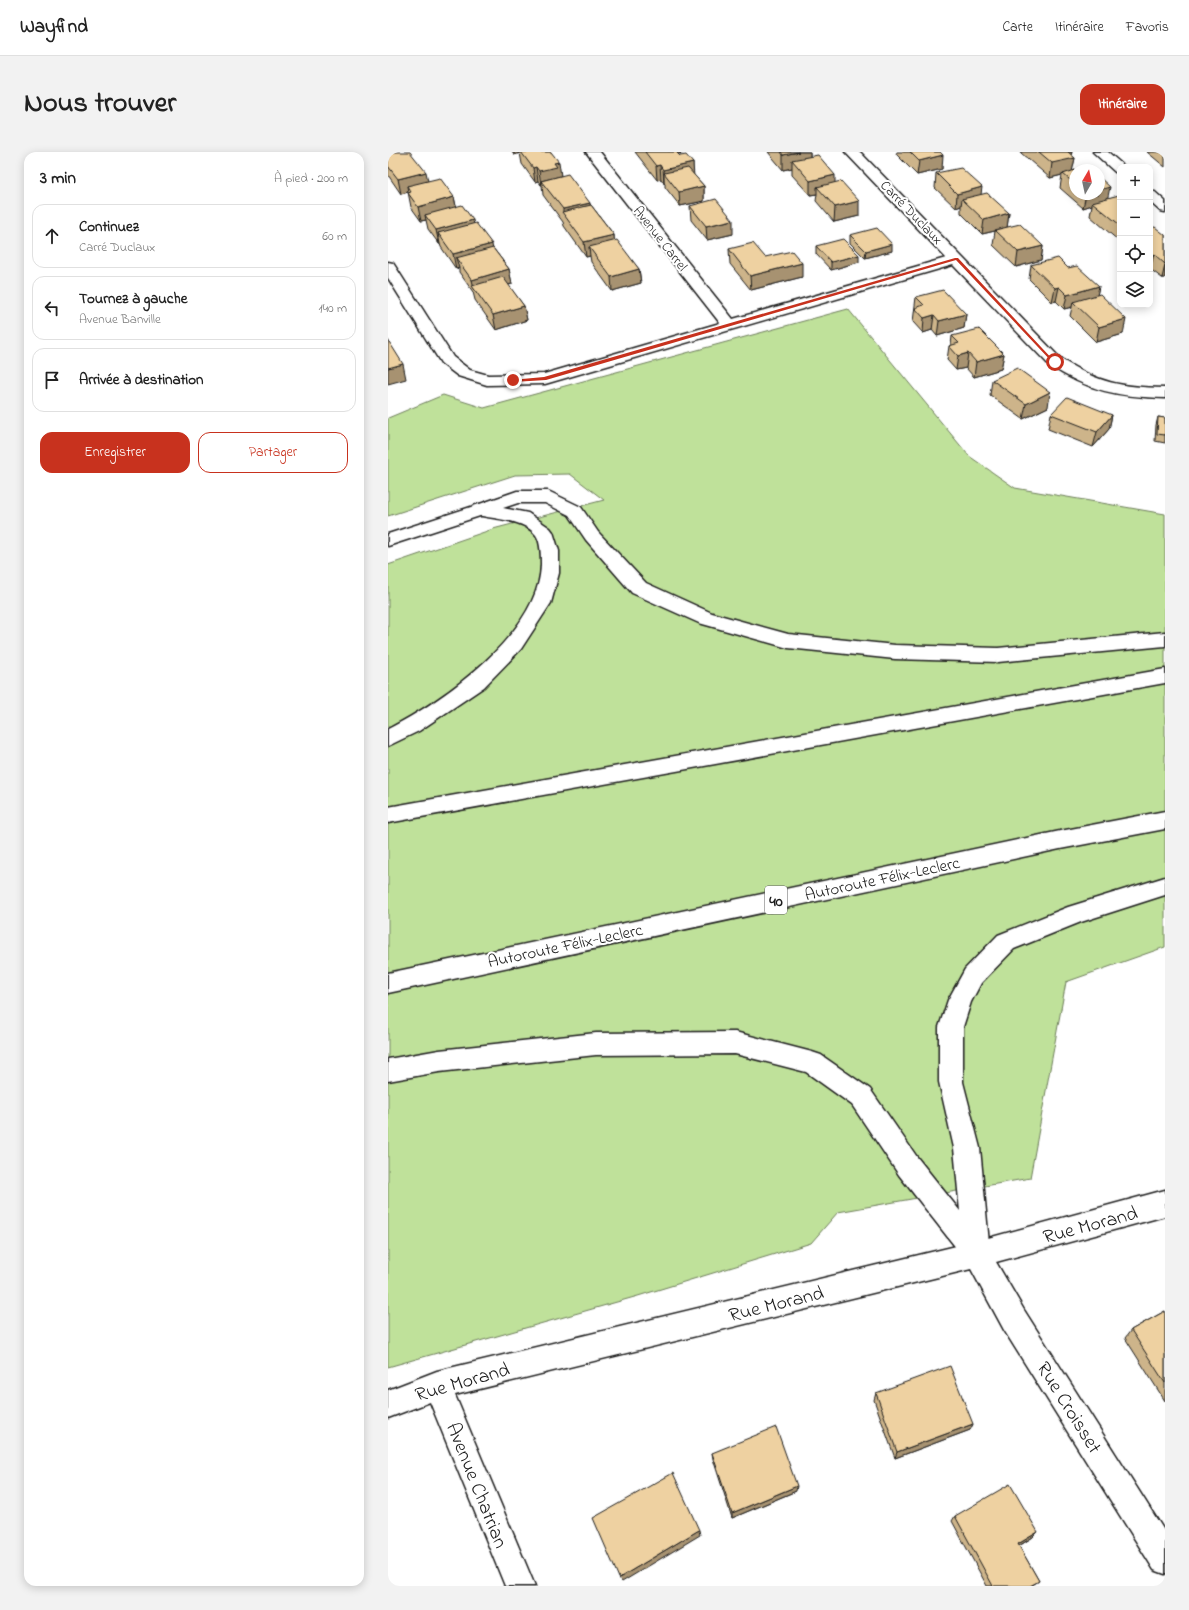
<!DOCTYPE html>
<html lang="fr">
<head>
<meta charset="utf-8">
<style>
	body { margin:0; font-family:"Indie Flower",sans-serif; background:#f2f2f2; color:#222 }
	.controls { position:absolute; right:12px; top:12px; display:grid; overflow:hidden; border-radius:8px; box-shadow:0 2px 10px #0003 }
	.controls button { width:36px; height:36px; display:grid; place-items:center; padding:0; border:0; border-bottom:1px solid #e0e0e0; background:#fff; color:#222; font:20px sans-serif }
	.compass { position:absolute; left:681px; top:12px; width:36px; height:36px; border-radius:50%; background:#fff; box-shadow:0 2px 10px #0003; rotate:9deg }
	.stop { position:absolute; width:12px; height:12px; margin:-9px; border:3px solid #c8321e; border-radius:50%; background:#fff }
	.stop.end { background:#c8321e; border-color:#fff; box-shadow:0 1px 4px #0008 }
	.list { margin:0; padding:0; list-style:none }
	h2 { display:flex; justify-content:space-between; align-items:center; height:52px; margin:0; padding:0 16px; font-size:17px }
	h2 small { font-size:13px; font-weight:400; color:#767676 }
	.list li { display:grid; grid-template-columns:26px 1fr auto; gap:12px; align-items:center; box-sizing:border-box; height:64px; margin:0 8px 8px; padding:0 8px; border:1px solid #e0e0e0; border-radius:12px }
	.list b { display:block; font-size:15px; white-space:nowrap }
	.list p { margin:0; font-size:13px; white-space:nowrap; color:#767676 }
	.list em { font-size:13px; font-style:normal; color:#767676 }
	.actions { display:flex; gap:8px; padding:12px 16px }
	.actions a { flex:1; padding:9px 0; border:1px solid #c8321e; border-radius:12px; text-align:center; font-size:14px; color:#c8321e }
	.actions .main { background:#c8321e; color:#fff }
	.icon { flex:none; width:22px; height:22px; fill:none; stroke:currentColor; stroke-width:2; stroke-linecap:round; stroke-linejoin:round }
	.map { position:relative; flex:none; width:777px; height:1434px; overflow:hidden; border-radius:12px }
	header { display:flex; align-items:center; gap:24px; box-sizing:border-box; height:56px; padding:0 20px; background:#fff; border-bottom:1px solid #e0e0e0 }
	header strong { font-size:19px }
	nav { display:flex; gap:22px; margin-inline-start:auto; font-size:14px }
	.intro { display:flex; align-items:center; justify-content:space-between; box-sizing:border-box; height:96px; padding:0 24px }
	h1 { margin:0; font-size:28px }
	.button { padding:10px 18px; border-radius:12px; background:#c8321e; color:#fff; font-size:14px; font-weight:700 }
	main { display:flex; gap:24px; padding:0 24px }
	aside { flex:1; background:#fff; border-radius:12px; box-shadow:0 2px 10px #0003 }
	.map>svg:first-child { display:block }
	.green { fill:#bfe19a; stroke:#6e7e5b }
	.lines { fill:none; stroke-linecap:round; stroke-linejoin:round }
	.minor-casing { stroke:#1c1c1c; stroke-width:3 }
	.highway-casing { stroke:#1c1c1c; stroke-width:3 }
	.minor { fill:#fff; fill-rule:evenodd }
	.highway { fill:#fff; fill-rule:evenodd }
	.wall { fill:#cdb48a; stroke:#1c1c1c }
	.shaded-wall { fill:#a79271; stroke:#1c1c1c }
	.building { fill:#eed1a1; stroke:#1c1c1c }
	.route { fill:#c8321e }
	.labels { text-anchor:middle; stroke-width:4; stroke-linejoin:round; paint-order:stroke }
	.far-street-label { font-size:14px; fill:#1c1c1c; stroke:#fff }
	.shield { fill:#fff; stroke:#606060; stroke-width:1 }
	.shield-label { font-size:16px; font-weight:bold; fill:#1c1c1c }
	.street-label { font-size:17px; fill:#1c1c1c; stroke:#fff }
	.near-street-label { font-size:20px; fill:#1c1c1c; stroke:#fff }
</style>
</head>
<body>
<header>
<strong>Wayfind</strong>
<nav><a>Carte</a><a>Itinéraire</a><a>Favoris</a></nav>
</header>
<div class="intro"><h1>Nous trouver</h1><a class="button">Itinéraire</a></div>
<main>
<aside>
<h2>3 min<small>À pied · 200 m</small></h2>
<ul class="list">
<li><svg class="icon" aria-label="ahead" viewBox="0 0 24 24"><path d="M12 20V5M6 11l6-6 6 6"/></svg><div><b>Continuez</b><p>Carré Duclaux</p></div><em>60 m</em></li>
<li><svg class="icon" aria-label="left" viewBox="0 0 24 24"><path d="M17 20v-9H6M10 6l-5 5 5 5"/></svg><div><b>Tournez à gauche</b><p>Avenue Banville</p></div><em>140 m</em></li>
<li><svg class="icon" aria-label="arrive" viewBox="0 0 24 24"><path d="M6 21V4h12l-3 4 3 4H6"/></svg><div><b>Arrivée à destination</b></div></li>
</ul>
<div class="actions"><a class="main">Enregistrer</a><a>Partager</a></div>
</aside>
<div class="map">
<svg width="777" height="1434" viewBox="0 0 777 1434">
	<rect width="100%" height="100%" fill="#fff"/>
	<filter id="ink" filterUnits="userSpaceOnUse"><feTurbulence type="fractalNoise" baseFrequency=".025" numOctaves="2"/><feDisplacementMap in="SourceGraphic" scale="8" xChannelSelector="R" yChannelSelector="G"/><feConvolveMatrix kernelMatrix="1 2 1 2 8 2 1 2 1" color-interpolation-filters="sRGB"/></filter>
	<g filter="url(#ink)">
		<path class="green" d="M460 157 581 304 627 336 777 362V795L678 830 642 1026 450 1060 423 1091 250 1144 0 1215V413L105 377 216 348 182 322 127 323 0 364V266L55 243 96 256Z"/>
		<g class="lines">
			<defs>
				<path id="minor" d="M198 0H212L345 167 558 106 457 0H472L673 207C710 231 733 235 777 236V246C731 245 700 239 661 213L565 113 157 232 99 233 70 224 53 211 0 126V110L5 111 7 114 65 205 82 218 100 223 156 222 332 171Z
					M705 0H720L737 15H732V21L727 20Z
					M762 39 767 40 777 49V60L772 59 762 50Z
					M92 352 98 354 101 358 98 362 0 394V382Z
					M777 1038V1064L608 1110 636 1158 777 1380V1422L766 1418 616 1178 583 1117 67 1243 147 1434H117L42 1250 0 1266V1238L49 1219 589 1089Z"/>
				<path id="highway" d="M129 339H160L193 355 210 380 258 431 324 461 400 482 507 493 610 496 777 480V494L610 510 507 507 400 496 311 471 244 441 198 388 181 363 157 351H130L115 356 140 361 162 376 165 380 171 399V421L163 451 133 497 96 535 31 579 0 594V577C55 549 152 481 153 412 153 404 153 390 148 383 134 366 105 368 86 362L83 358 86 354Z
					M777 517V531L0 671V655Z
					M777 659V677L672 697 0 841V821L672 679Z
					M777 725V743L693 770 626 797 593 831 583 850 575 875V930L592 996 602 1102 598 1111 589 1115 580 1111 511 1023 464 953 418 920 347 902 208 903 51 920 0 929V907L51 898 208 881 347 880 424 900 433 903 482 937 529 1005 572 1059 566 996 551 930V875L560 848 577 817 610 783 680 755Z"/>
			</defs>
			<use href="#minor" class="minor-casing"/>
			<use href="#highway" class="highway-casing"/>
			<use href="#minor" class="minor"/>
			<use href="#highway" class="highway"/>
		</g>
		<path class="wall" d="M0 0 40 29 66 45 68 54 86 71 121 117 124 132 120 133 136 154 139 168 108 178 87 148 85 140 71 120V116L68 117 53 95 52 92H51L40 77 38 68 33 69 23 55 20 40 13 42 0 23Z
			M124 0H163L173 24 203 53 226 83V89L251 117 253 131 224 139 203 110 202 104 198 105 176 74 175 70 155 43 154 33H153L150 29 147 30 134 12 132 1 126 3Z
			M247 0H295V1L290 2 292 4 305 11V22L316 34V49L292 54 277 35V32L273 27 269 28Z
			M380 0H422V5L447 31 471 64 446 70 428 49 429 42 422 43 404 23V16L395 18Z
			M509 0H552L554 17 529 23 508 2Z
			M633 0H684L683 3 687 6 684 19 687 18V42H711L720 46 732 44V90L702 64 704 53 695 56 672 36 674 23 662 26 633 1Z
			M759 0H777V15Z
			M548 21 593 42 621 61 619 75 655 94 653 108 628 115 605 93 607 79 594 82 573 61V54L568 56 547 36Z
			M302 54 345 82 319 88 303 68Z
			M762 69V76L777 83V126H774L762 117Z
			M462 83 504 99 477 106 462 91Z
			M428 94 471 110 443 118 428 102Z
			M341 97 377 105 414 125 363 138 342 112Z
			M643 113 680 116 711 134 709 143 735 182 708 190 682 164 684 155 676 157 668 149 664 150 641 127Z
			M528 145 578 162 576 176 549 184 544 178 535 181 525 170Z
			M564 184 616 202 613 217 586 225 578 216 568 218 559 208 561 194 563 193Z
			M604 228 660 255 635 267 602 243Z
			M663 262 724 263 721 277 705 295 660 277Z
			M770 265 777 266V291L767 289 768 273Z
			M777 1159V1249L737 1186 743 1178Z
			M488 1241 585 1272 582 1278 507 1306 486 1248Z
			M324 1301 408 1339 344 1366 325 1307Z
			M567 1364 650 1380 645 1385 631 1394 651 1429 643 1434H599L564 1369Z"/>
		<path class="shaded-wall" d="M126 0H132V1L126 3Z
			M280 0H295V1L281 4Z
			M411 0H422V12L404 8V16L395 18V3Z
			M679 0H684L682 7 687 6 684 20 675 22 674 23 662 26 664 11Z
			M555 3 554 17 529 23 531 9Z
			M171 10 173 24 153 29 154 33H153L151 19 166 11Z
			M305 11 306 25 276 21V32L275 18Z
			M272 13 273 27 269 28 268 14Z
			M148 15 150 29 147 30 145 16Z
			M38 20 41 34H19L20 40 13 42 10 27Z
			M447 23V37L429 35V42L422 43V29Z
			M316 34V49L292 54 291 40Z
			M594 35 592 50 574 47 573 54 568 56 569 42Z
			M722 35 719 49 704 50V53L695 56 698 42H711V38Z
			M66 45 69 59 37 63 38 68 33 69 30 55Z
			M471 49V64L446 70 447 55Z
			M202 51 204 65 175 61V57Z
			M621 61 619 76 594 82 596 68Z
			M85 68 88 82 50 81 52 92H51L48 78Z
			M345 68V82L319 88 318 74Z
			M226 83 227 98 201 95 202 104 198 105 196 90Z
			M104 92 106 106H68L71 116 68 117 65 102Z
			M504 92V99L477 106 478 99Z
			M655 94 653 108 628 115 630 100Z
			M766 102 762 117V103Z
			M471 103V110L443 118V110Z
			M414 111V125L363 138 362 124Z
			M777 113V126H774Z
			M121 117 124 132 89 141 86 136 84 128Z
			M251 117 253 131 224 139 223 125Z
			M711 134 708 149 685 150 684 155 676 157 679 143Z
			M671 135 668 149 664 150 667 136Z
			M136 154 139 168 108 178 105 163Z
			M578 162 576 176 549 184 551 169Z
			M546 163 544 178 535 181 536 166Z
			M738 167 735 182 708 190 711 175Z
			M580 201 578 216 568 218 570 204Z
			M616 202 613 217 586 225 588 210Z
			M15 212 18 227 0 232V216Z
			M662 240 660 255 635 267 638 252Z
			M724 263 721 277 705 295 709 280Z
			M585 1272 582 1278 507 1306 509 1300Z
			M409 1334 408 1339 344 1366V1361Z
			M311 1378 312 1383 234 1430 231 1426Z
			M650 1380 645 1385 626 1397 630 1392Z"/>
		<path class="building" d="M0 0H22L38 20 10 27 0 14Z
			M133 0H163L171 10 166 11 169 15 151 19 148 15 145 16Z
			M257 0H288L292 4 298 3 305 11 275 18 272 13 268 14Z
			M393 0H411L395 3Z
			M522 0H552L555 3 531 9Z
			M651 0H680L687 6 664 11Z
			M430 3 447 23 422 29 404 8Z
			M699 15 702 18H689Z
			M300 16 316 34 291 40 276 21Z
			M573 16 594 35 569 42 548 21Z
			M687 18V32L675 22Z
			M180 22 202 51 175 57 153 29Z
			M711 25 722 35 711 38Z
			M52 26 66 45 30 55 20 41 23 40 19 34Z
			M453 29 471 49 447 55 429 35Z
			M599 41 621 61 596 68 574 47Z
			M731 43 732 44V73L704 50Z
			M328 47 345 68 318 74 302 54Z
			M74 53 85 68 48 78 37 63Z
			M203 53 226 83 196 90 174 60Z
			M88 71 104 92 65 102 50 81Z
			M632 72 655 94 630 100 607 78Z
			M767 75 777 83V112L766 102 762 103V76Z
			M489 76 504 92 478 99 462 83Z
			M455 87 471 103 443 110 428 94Z
			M229 88 251 117 223 125 201 95Z
			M365 91 377 105 404 99 414 111 362 124 341 97Z
			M105 96 121 117 84 128 68 106Z
			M670 106 680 116 689 114 711 134 679 143 671 135 667 136 643 113Z
			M115 125 136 154 105 163 84 134Z
			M555 138 578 162 551 169 546 163 536 166 527 156 536 153 528 145Z
			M712 142 738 167 711 175 685 150Z
			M591 177 616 202 588 210 580 201 570 204 561 194 571 191 564 184Z
			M0 188 15 212 0 216Z
			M629 216 662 240 638 252 604 228Z
			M679 245 724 263 709 280 663 262Z
			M770 265 777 266V283L769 282Z
			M777 1159V1231L743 1178Z
			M562 1214 585 1272 509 1300 488 1241Z
			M388 1275 409 1334 344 1361 324 1301Z
			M285 1321 311 1378 231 1426 205 1366Z
			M622 1332 650 1380 630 1392 651 1429 642 1434H605L567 1364Z"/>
	</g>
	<path class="route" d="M567 106H570L668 211H665L568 108 158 228 125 230 123 228 156 225Z"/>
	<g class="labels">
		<g class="far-street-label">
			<text transform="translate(524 60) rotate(46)" y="5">Carré Duclaux</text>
			<text transform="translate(273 86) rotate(52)" y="5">Avenue Carrel</text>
		</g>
		<rect class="shield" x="377" y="734" width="22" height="28" rx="3"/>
		<g class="shield-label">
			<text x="388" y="754">40</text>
		</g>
		<g class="street-label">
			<text transform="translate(494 726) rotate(-12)" y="6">Autoroute Félix-Leclerc</text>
			<text transform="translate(177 793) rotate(-12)" y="6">Autoroute Félix-Leclerc</text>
		</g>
		<g class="near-street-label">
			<text transform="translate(702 1072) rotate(-15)" y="7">Rue Morand</text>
			<text transform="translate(388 1151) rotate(-14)" y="7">Rue Morand</text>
			<text transform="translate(74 1229) rotate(-16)" y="7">Rue Morand</text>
			<text transform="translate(682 1255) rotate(58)" y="7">Rue Croisset</text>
			<text transform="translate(90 1333) rotate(68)" y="7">Avenue Chatrian</text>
		</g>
	</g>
</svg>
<div class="controls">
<button>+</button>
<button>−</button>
<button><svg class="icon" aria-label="locate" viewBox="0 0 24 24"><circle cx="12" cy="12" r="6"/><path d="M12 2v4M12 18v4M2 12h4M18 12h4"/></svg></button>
<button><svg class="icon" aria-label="layers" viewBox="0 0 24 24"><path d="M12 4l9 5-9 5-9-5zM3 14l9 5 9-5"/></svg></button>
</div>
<svg class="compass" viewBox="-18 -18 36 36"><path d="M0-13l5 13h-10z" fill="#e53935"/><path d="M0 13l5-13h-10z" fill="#767676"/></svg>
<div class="stop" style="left:667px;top:210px"></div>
<div class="stop end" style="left:125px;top:228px"></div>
</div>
</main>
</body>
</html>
